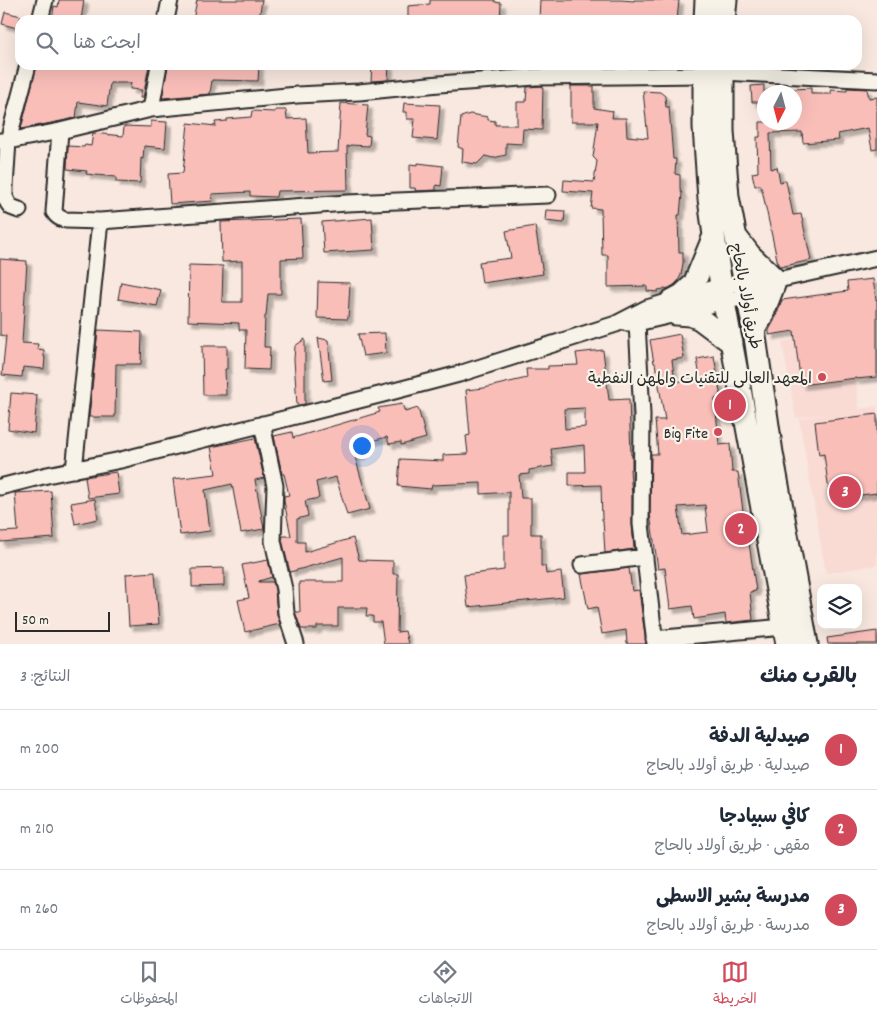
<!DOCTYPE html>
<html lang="ar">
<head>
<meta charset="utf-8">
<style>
	body { margin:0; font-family:Dekko,"Playpen Sans Arabic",sans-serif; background:#f2f2f3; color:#1f2937; direction:rtl }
	.controls { position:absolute; right:15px; bottom:15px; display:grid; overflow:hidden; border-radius:10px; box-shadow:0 5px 20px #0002 }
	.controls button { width:45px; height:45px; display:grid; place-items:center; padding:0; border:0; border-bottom:1px solid #e0e1e3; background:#fff; color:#1f2937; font:25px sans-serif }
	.compass { position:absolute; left:757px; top:85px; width:45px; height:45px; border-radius:50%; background:#fff; box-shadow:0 5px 20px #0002; rotate:186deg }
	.scale { position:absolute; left:15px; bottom:12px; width:95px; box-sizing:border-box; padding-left:5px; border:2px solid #2b2b2b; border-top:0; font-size:14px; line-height:18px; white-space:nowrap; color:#2b2b2b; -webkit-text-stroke:4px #f7f3e8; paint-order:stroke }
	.you { position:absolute; left:361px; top:445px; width:18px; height:18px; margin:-12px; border:4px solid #fff; border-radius:50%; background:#1a73e8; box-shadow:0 0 0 8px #1a73e833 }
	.badge { display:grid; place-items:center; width:32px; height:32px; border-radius:50%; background:#d1495b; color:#fff; font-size:16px; font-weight:700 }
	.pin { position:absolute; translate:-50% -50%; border:2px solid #fff; box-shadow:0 1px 5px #0006 }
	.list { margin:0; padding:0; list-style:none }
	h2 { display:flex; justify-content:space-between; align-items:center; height:65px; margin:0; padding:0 20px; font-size:21px }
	h2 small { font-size:16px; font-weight:400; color:#747a83 }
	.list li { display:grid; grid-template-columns:32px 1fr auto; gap:15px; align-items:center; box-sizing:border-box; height:80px; padding:0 20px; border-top:1px solid #e0e1e3 }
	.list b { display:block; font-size:19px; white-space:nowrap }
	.list p { margin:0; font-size:16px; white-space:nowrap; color:#747a83 }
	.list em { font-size:16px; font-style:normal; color:#747a83 }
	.icon { flex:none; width:28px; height:28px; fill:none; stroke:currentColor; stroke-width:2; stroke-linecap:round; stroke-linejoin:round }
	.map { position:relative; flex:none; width:877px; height:644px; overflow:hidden; direction:ltr }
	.search { position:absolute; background:#fff; box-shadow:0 5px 20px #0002; left:15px; right:15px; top:15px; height:55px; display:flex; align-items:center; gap:12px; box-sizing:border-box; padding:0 18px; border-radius:15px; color:#747a83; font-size:19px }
	.sheet { height:305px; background:#fff }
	nav { display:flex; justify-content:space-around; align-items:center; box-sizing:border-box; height:70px; border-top:1px solid #e0e1e3; background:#fff; font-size:14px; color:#747a83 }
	nav a { display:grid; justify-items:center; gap:2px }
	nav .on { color:#d1495b }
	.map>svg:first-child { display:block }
	.built { fill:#f9dbd4 }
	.building { fill:#fabeb9; stroke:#2b2b2b; fill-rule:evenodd; filter:url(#shadow) }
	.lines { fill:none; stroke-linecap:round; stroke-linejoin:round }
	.street-casing { stroke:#2b2b2b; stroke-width:19 }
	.secondary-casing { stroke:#2b2b2b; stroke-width:25 }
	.street { stroke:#f7f3e8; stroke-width:15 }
	.secondary { stroke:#f7f3e8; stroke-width:21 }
	.poi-dot { fill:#d1495b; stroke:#f7f3e8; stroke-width:2 }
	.labels { text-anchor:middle; stroke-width:4.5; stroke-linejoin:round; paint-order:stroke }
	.street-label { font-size:16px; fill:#2b2b2b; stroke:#f7f3e8 }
	.poi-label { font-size:16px; fill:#2b2b2b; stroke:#f7f3e8; text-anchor:end }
</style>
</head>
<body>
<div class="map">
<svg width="877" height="644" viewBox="0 0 877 644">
	<defs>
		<filter id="shadow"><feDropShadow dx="4.5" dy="4.5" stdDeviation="1" flood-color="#0004"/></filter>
	</defs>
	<rect width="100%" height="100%" fill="#f8e8df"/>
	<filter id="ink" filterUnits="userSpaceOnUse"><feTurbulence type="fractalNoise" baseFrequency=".02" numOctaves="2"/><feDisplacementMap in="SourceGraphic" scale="10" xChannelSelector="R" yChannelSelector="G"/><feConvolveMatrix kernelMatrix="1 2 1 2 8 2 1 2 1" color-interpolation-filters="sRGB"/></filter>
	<g filter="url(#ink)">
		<path class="built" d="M850 328 859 409 877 406V565L826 573 799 419 828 414 796 418 782 342Z"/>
		<path class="building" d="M59 0H84L81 20H52L54 6 58 7Z
			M197 0H262L259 19 226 14 225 20H193Z
			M430 0H495V2L501 3 500 20H408V6L430 4Z
			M540 0H621L634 1V0H679L677 20H539Z
			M5 12 21 16 17 28 2 24Z
			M37 65H149L143 98H140L142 90 130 89 131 83H110L107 106 78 102 76 118 21 129Z
			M168 65H259L258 81 212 80 210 94 162 98Z
			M372 65H389L388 80 371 81Z
			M764 85V102H752L751 86Z
			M543 86 542 130 523 129 522 144 506 143V155L493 158 485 156 477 164 462 162 463 149 458 147 461 117 470 114 488 117V120L495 121V125H517V102H526L527 87Z
			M571 86H594V108L613 111 612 118H626L627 136 648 138 643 91 660 92 665 96 666 107H669L673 159H676L675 174 680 175V189L682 194 680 215H678L679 252H683V263L681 275 678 281 674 285 669 288 658 290V292L647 291V286L608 287V255H602L601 209 591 208 593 193 563 191 564 180 594 182 597 161 593 157 598 122H571Z
			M811 88V94H831V90L847 91V88L867 89 869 98 877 97V149L872 150 868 128 838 134 839 140 803 143 802 132 770 133 771 169 777 167 780 182 786 181 793 215 801 214 811 260 780 267 778 264 761 185 755 186 752 173 758 172 757 137H760V122H797L794 89Z
			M341 103 368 105 365 135 370 136 369 146 350 145 349 147 347 146 348 190 277 191 276 197 250 196V192L212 194 213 201 170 204 168 174 183 173 188 123 216 126 215 122 227 121V119L251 117 252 111 275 112V110H286L287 119 306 118 308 153 338 152Z
			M404 103 440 105 437 140 413 138 415 119H407V112H403Z
			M151 121 167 122 165 148 144 146 143 159 141 158 140 183 116 182V177L86 174 87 171 67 169 68 146 84 147 85 145 91 146 93 133 123 136 124 126 151 127Z
			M418 163 443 166 441 186 436 185V190L416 191 415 188H410V164L418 165Z
			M546 210 565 211 564 223 545 221Z
			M372 218 374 250 324 253 322 222Z
			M301 219 303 258 281 259V294H268L266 316H265L264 347H270L269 370 245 369 246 330H239V323L188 321 189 265 223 266 222 302H242V261L222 262 221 222Z
			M535 226 543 274 482 283 479 262 511 258 506 231Z
			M0 259 27 261 22 343 38 344 37 349 44 350V357H45L44 369 23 367 22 377 2 375 6 336 0 335Z
			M873 279 876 300 877 299V377L856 379V378L801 385 794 331 769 335V330L774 321 782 300 848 291 847 282Z
			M121 282 161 290 157 306 118 299Z
			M318 282 350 283 348 319 317 318Z
			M98 330 142 332 141 364H116L115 417H89Z
			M385 333 386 353 363 356 358 334Z
			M680 334 684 358 672 360 675 382 700 378 697 359 714 356 721 398 715 399 719 445 730 444 732 472H738L747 543H749L756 591 750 592 753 620 726 623 725 614 694 619 692 606 670 609 665 568 658 569 650 514 651 454H658L655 420H665L655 363H654L650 340ZM705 505 708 532 682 535 678 507Z
			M318 338 328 340 332 380 324 381Z
			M305 339V404L297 405 294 359 295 346Z
			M202 346H227V369H225L226 395H203Z
			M603 350 609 400 629 399 631 455H632V469H630L632 496V524L634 549 605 553 603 520H602L601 485 569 486V472H585L584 445 551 449 553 466 529 470V474L519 475 521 498H531V534H541V566H545L546 574 561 572 564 597 468 607 464 575 504 570V535H509V492L481 494V483L432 485 431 489 398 486 400 459 443 461V455L468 454 466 436 470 435 466 390 484 388 527 378 526 369H548V366L578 365 576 353ZM585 408V427L565 429 564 409Z
			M11 393 37 395 34 433 8 429Z
			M402 404 405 412 418 408 426 438 401 445V442L389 444 387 437 359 444 362 455 355 457 370 509 347 515 336 477 316 482 319 498 305 501 308 516 297 519V542H305V552L353 538 359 560 393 561V574H398L397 632 405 631 408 644H384L381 622H373V616H366L367 608H338V626H317V629H301L295 612H300L299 582H343V557L290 572 282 540 283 536H291L284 501V496L289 495 284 474H282L274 436 292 432 293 438 380 412 378 408Z
			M877 414V493L830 499 824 454 819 455 815 422Z
			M255 438 264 478 255 480 264 529 241 533 232 484 205 490 210 531 180 535 173 479 216 474 211 447Z
			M116 472 119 494 88 498 85 477Z
			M51 491 54 538 0 542V532L18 531 15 493Z
			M95 499 98 519 75 524 71 503Z
			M268 560 272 577 259 581V582H273L275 590 277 614 280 624 245 632 238 600 249 598 242 565Z
			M224 568V586L192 587V569Z
			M629 568 632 591 639 590 646 644H627L626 630 602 634 597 607 588 609 581 574Z
			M155 572 159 624 129 626 126 574Z
			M877 631V644H828L827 638Z"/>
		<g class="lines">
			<defs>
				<path id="street" d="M40 20 45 0
					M166 20 170 0
					M723 72 877 80
					M151 109 159 65
					M60 131 54 212C57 217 60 219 66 220L100 221 347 203 548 195
					M0 141H8L60 131 151 109 297 95 359 92 439 84 535 77 704 75
					M19 210 11 207 8 203 5 197V187L8 141 28 65
					M627 323H637L676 314 724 301 748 297 774 285 778 282
					M637 323 642 415 641 524 655 644
					M262 424 275 486 273 541 284 589 286 613 296 644
					M74 470C82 387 92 304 100 221
					M0 487 47 475 121 460 383 394 459 374 616 324 647 308 721 286 761 279H782L877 258
					M582 565 645 557
					M654 639 784 627"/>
				<path id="secondary" d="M705 20 706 0
					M724 20 726 0
					M704 65V127L709 199 721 286 787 644
					M723 65V131L728 197 754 330 772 453 807 644
					M737 238 750 255 774 278
					M671 301 682 295 694 284 713 238
					M676 314 690 315 700 319 732 343
					M754 330 762 316 774 285"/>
			</defs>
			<use href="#street" class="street-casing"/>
			<use href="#secondary" class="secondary-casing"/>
			<use href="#street" class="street"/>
			<use href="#secondary" class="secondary"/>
		</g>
	</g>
	<g class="poi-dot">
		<circle cx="822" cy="377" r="5"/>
		<circle cx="718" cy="432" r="5"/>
	</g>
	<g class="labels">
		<g class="street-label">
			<text transform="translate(747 296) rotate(79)" y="6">طريق أولاد بالحاج</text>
		</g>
		<g class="poi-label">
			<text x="812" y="383">المعهد العالي للتقنيات والمهن النفطية</text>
			<text x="708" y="438">Big Fite</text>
		</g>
	</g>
</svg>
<div class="controls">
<button><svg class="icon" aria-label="layers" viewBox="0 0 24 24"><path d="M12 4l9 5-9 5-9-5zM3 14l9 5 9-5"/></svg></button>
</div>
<svg class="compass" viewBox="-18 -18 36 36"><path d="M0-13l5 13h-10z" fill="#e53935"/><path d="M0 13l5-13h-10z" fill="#747a83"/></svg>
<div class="scale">50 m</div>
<div class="you"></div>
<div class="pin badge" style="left:730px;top:405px">1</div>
<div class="pin badge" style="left:741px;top:529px">2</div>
<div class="pin badge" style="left:845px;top:492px">3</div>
<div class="search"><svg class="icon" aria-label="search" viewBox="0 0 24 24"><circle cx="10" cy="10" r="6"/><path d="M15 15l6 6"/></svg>ابحث هنا</div>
</div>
<section class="sheet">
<h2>بالقرب منك<small>النتائج: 3</small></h2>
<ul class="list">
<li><span class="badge">1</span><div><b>صيدلية الدفة</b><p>صيدلية · طريق أولاد بالحاج</p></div><em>200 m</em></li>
<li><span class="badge">2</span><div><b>كافي سبيادجا</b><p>مقهى · طريق أولاد بالحاج</p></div><em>210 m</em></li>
<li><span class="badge">3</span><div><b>مدرسة بشير الاسطى</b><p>مدرسة · طريق أولاد بالحاج</p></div><em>260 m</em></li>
</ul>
</section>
<nav>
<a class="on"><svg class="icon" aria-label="map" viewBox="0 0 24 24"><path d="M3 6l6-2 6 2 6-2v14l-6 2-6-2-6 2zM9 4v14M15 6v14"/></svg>الخريطة</a>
<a><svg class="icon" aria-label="directions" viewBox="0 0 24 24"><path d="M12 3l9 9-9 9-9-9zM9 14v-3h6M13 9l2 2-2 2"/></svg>الاتجاهات</a>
<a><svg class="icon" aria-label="saved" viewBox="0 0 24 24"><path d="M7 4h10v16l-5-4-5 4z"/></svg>المحفوظات</a>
</nav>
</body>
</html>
